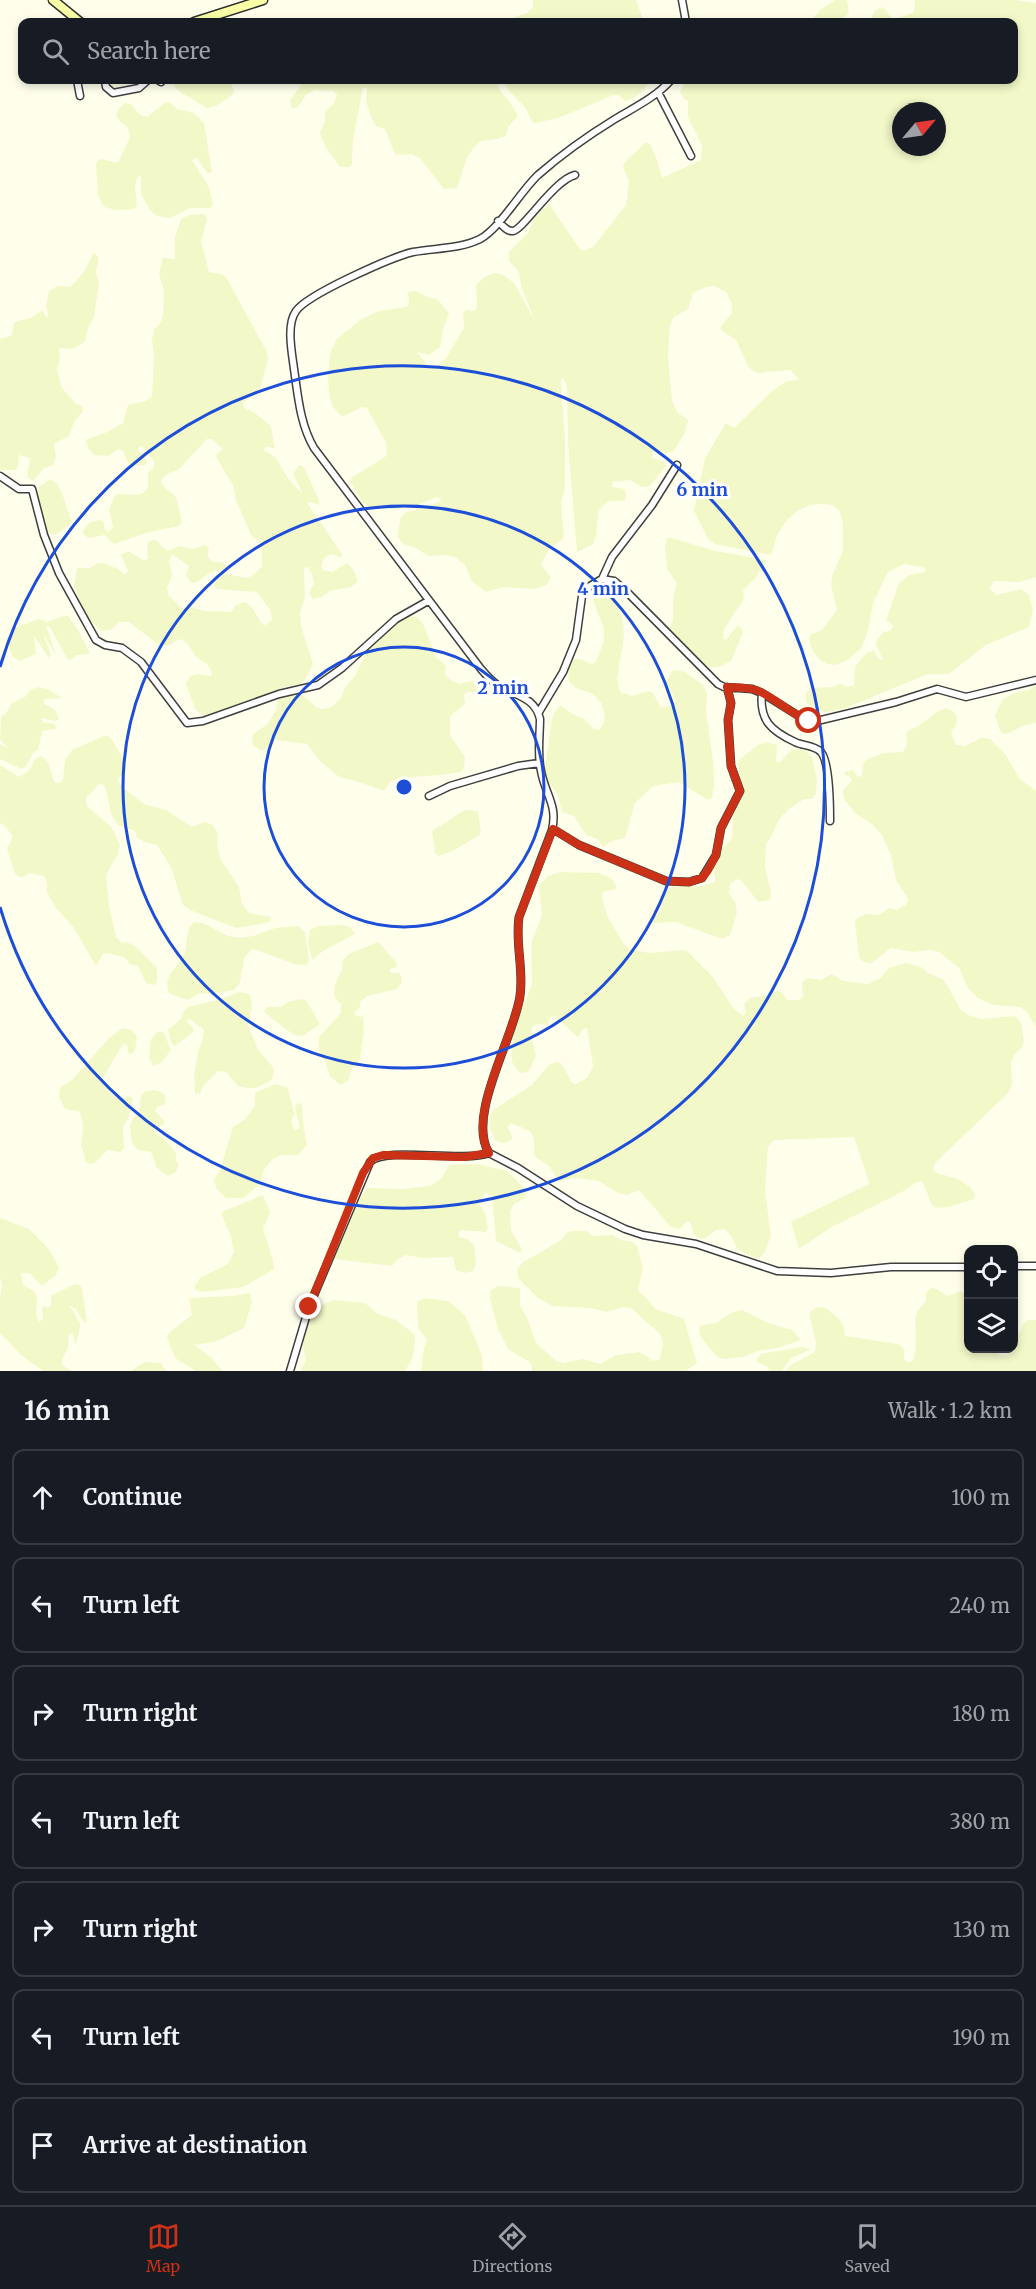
<!DOCTYPE html>
<html lang="en">
<head>
<meta charset="utf-8">
<style>
	body { margin:0; font-family:Merriweather,serif; background:#20242c; color:#f1f3f6 }
	.controls { position:absolute; right:18px; bottom:18px; display:grid; overflow:hidden; border-radius:12px; box-shadow:0 3px 9px #0003 }
	.controls button { width:54px; height:54px; display:grid; place-items:center; padding:0; border:0; border-bottom:2px solid #363941; background:#171b24; color:#f1f3f6; font:30px sans-serif }
	.compass { position:absolute; left:892px; top:102px; width:54px; height:54px; border-radius:50%; background:#171b24; box-shadow:0 3px 9px #0003; rotate:61deg }
	.stop { position:absolute; width:18px; height:18px; margin:-14px; border:4px solid #cb3116; border-radius:50%; background:#fff }
	.stop.end { background:#cb3116; border-color:#fff; box-shadow:0 2px 6px #0008 }
	.list { margin:0; padding:0; list-style:none }
	h2 { display:flex; justify-content:space-between; align-items:center; height:78px; margin:0; padding:0 24px; font-size:26px }
	h2 small { font-size:20px; font-weight:400; color:#9ea1a6 }
	.list li { display:grid; grid-template-columns:39px 1fr auto; gap:18px; align-items:center; box-sizing:border-box; height:96px; margin:0 12px 12px; padding:0 12px; border:2px solid #363941; border-radius:12px }
	.list b { display:block; font-size:22px; white-space:nowrap }
	.list em { font-size:20px; font-style:normal; color:#9ea1a6 }
	.icon { flex:none; width:33px; height:33px; fill:none; stroke:currentColor; stroke-width:2; stroke-linecap:round; stroke-linejoin:round }
	.map { position:relative; flex:none; width:1036px; height:1371px; overflow:hidden }
	.search { position:absolute; background:#171b24; box-shadow:0 3px 9px #0003; left:18px; right:18px; top:18px; height:66px; display:flex; align-items:center; gap:15px; box-sizing:border-box; padding:0 21px; border-radius:12px; color:#9ea1a6; font-size:22px }
	.sheet { height:834px; background:#171b24 }
	nav { display:flex; justify-content:space-around; align-items:center; box-sizing:border-box; height:84px; border-top:2px solid #363941; background:#171b24; font-size:16px; color:#9ea1a6 }
	nav a { display:grid; justify-items:center; gap:3px }
	nav .on { color:#cb3116 }
	.map>svg:first-child { display:block }
	.farmland { fill:#f3f8c9; fill-rule:evenodd }
	.lines { fill:none; stroke-linecap:round; stroke-linejoin:round }
	.street-casing { stroke:#3f3f3f; stroke-width:9 }
	.secondary-casing { stroke:#2e2e2e; stroke-width:11 }
	.street { stroke:#fff; stroke-width:6 }
	.secondary { stroke:#f8ffa7; stroke-width:8 }
	.route { stroke:#cb3116; stroke-width:8 }
	.ring { fill:none; stroke:#1d4ed8; stroke-width:3 }
	.centre { fill:#1d4ed8; stroke:#fff; stroke-width:3 }
	.ring-label { font-size:18px; text-anchor:middle; font-weight:bold; fill:#1d4ed8; stroke:#fff; stroke-width:6; stroke-linejoin:round; paint-order:stroke }
</style>
</head>
<body>
<div class="map">
<svg width="1036" height="1371" viewBox="0 0 1036 1371">
	<rect width="100%" height="100%" fill="#ffffec"/>
	<path class="farmland" d="M533 0H636L644 22H502L527 13 533 7Z
		M835 0H847L849 13 842 19 835 22H799L812 20 820 10Z
		M915 0H1014L1036 3V577L1020 582 994 581 989 588 996 595 1021 589 1029 595 1033 610 1029 627 986 645 949 674H928L843 709 826 712 817 710 806 702 805 694 812 688 831 687 840 684 848 687 854 685 855 667 866 653 874 651 879 659 883 660 876 644 877 640 883 633 891 630 893 626 886 620 899 583 909 575 925 572V568L904 564 888 572 873 603 868 630 862 647 849 659 836 665 827 664 819 659 813 652 809 640 810 635 822 630 837 610 831 585 832 576 843 551V523L839 510 832 505 823 504 810 505 797 511 787 520 777 535 771 555 715 544 708 539 694 511 705 458 726 423 734 428 772 391 787 381 799 380 791 370 757 373 749 368 736 340 721 330V326L732 313V304L726 292 714 286 706 287 693 293 688 309 674 317 670 325 668 357 672 400 677 412 688 420 685 433 673 452 665 453 658 449 653 450 652 458 665 462 666 466 650 486 642 487 630 480 613 482 612 487 625 489 626 498 623 501H610L602 506 598 513 596 536 593 544 577 552 568 443 567 386 563 378 561 380 565 443V487L561 504 564 536 562 540 551 547 542 562V566L551 577 547 585 534 589 503 587 486 592 472 582 465 565 455 557 446 555 429 556 414 547 403 544 398 537 400 519 405 513 440 502 441 498 436 497 420 504 398 509 378 508 369 507 362 502 351 482V478L385 457 387 453 386 443 367 408 362 407 342 417 333 407 329 394 328 376 330 354 336 340 360 320 379 311 406 307 409 304 408 292 416 291 428 297 437 299 449 313 443 329 440 347 429 355 417 352 428 366 432 368 436 367 446 358 464 328 463 313 466 310 474 311 477 308 476 285 486 276 495 273 503 275 514 283 535 321 522 289 518 270 509 261V252L528 233 535 217 549 204 580 249 584 251 594 246 626 205 629 180 623 168 624 163 646 142 650 144 656 157 662 178 701 160 702 145 688 117V101L684 99 680 91 687 80H1014V22H870L874 12 881 7 885 9 893 20 910 14 914 12ZM901 111H937V147H901Z
		M174 80H230L234 91 231 96 216 106 207 108 180 92 174 86Z
		M305 80H423L434 83 440 80H495L500 90 511 104 518 116 508 127 506 136 498 139 481 141 474 147 467 158 457 188 444 189 420 158 411 154 397 155 394 152 385 129 376 126 372 119 366 102 367 89 363 87 353 141 352 164 349 167H340L325 146 320 133 325 121V112L334 103 337 94 333 91 315 90 307 94 297 108H292L290 100Z
		M503 80H648L649 83 641 93 629 100 625 101 618 95H614L558 118 536 123H533L525 107 509 91Z
		M166 102 170 103 177 109 194 113 204 123 212 172 207 173 197 158 192 160 209 187 213 205 210 208H190L170 218 157 216 150 210 141 194V176L137 177 135 187 137 205 134 209 116 210 104 207 98 195 96 164 98 160 102 159 116 163 119 161 130 137 128 128 118 119 116 115 119 108 126 103 131 104 139 114 147 117Z
		M202 214 206 215 207 220 201 241 209 272 222 274 226 277 267 352 268 359 261 386 256 393 243 403V407L255 413 271 426 275 449 266 446 264 450 276 458 287 477 299 491 302 492 294 476V472L299 465 304 467 319 500V505L311 502 307 503 342 554 341 558 333 554 325 557 321 566 323 570 332 572 347 563 353 569 358 582 351 587 329 591 322 597 313 599 309 593 314 583 312 574 308 567 304 568 305 598 300 612 301 626 313 664 305 680 299 685 285 687 205 717 195 709 186 684 190 676 199 674 208 676 212 675 211 670 207 664 196 657 186 642 179 639 168 646 159 645 129 622H120L110 630 101 631 85 615 74 586 77 568H90L98 563H104L118 569 125 575 128 571 121 555 128 551 143 560 148 559 147 546 148 542 152 540H156L167 551 180 546 193 549 205 545 209 547 208 556 210 560 214 562H222L226 565V569L213 571 195 583 190 582 186 575 189 566 172 554 169 562 172 575 167 588 169 596 182 608 191 607 204 611 231 612 236 605 245 602 253 609 262 624 266 625 272 619 270 610 257 592 217 589 214 586 217 578 225 574 247 578 251 576 258 571 262 566V561L261 545 260 541 252 537 236 500 233 485 217 459 216 455 223 449 212 439H207L179 469 167 474 161 480 162 485 176 497 182 522 179 526 149 532 114 544 105 535 88 538 82 532 90 522 99 520 103 521 105 530 109 532 113 527 109 510 116 494 138 495 146 491 148 487V473L154 467V462L144 448 140 446 138 450 147 461 145 465 137 466 128 463 123 451 119 449 108 456 94 455 88 448 86 440 107 432 123 423 128 405 146 401 152 396 154 357 152 339 154 330 161 322 163 313 164 291 159 274 163 258 175 259V237L181 219 189 215Z
		M94 252 99 258 96 272 99 284 94 317 88 328 85 341 82 344 72 349 59 348 60 357 57 371 62 388 76 404 81 405 83 409 82 413 75 420 69 436 54 444 56 457 53 465 44 468 33 481 27 477 30 458 19 455 18 467 15 470H0V339L12 335 14 323 18 321 31 318 42 310 47 318 48 314 46 306 49 291 57 286 70 287 75 282 84 272Z
		M51 479 58 485 62 493 72 523 55 535 47 532 36 494 40 486Z
		M667 538H672L715 551 766 560 756 578 743 590 744 599 724 629 723 638 726 640 737 626 741 627 743 632 731 661 719 667H710L695 659 669 629 673 621V599L677 583 667 569 665 547Z
		M609 596 618 605 623 622 624 636 617 679 620 692 632 696 649 691 653 693 661 707 665 708 676 701 666 682 672 671 677 670 685 672 703 685 707 693 706 711 713 761 714 784 712 798 708 800 679 782 653 786 635 803 625 838 612 841 603 847 598 839 586 835 574 816 562 812 558 795 548 781 545 768 552 719 555 711 561 705 572 714 584 719 594 729 599 730 603 725 605 717 602 704 593 694 576 688 569 682 568 669 572 661 576 659H580L592 664 596 662 604 641V629L593 600 595 597Z
		M67 615 78 630 90 654 77 655 70 660 67 658 50 627 46 625 56 655 43 634 51 654 49 658 34 636 36 654 20 661 12 656 7 639 14 628 39 619 47 622Z
		M408 616 417 617 423 624 436 657 446 666 445 675 451 680 459 684 472 681 477 688 476 692H467L464 695 465 704 452 714 450 718V735L465 757 464 768 461 772 440 775 400 778 391 781 385 790H381L356 781 339 777 320 761 307 744 276 740 262 751 254 746 252 742 253 734 268 724 277 708 278 699 281 696 299 692 316 707 322 709 331 707 341 698 345 688 356 674 367 651 390 628Z
		M1036 685V723L1025 725 1009 733 1004 734 1001 732 995 716 1002 700 1014 693 1029 690Z
		M38 687 47 689 62 698 44 699V704L55 710 59 719 55 721 42 718V722L55 724 56 729 42 731 38 750 34 752 25 767 21 769 0 759V744L8 748 0 739 1 719 2 715 6 714 12 703 25 697 30 690Z
		M946 708 954 712 957 717 956 725 951 733 956 745 965 746 981 738 990 739 1006 755 1019 778 1036 791V1027L1027 1012 1020 1007 994 1005 978 998 968 988 959 968 939 952 931 950 913 952 891 948 870 964 862 961 859 957 855 922 857 918 866 914 879 915 890 908 896 910 907 904 908 899 896 880 891 855 882 835 873 825 855 813 844 799 843 790 852 781 851 777 847 776 844 772 853 770 858 777 862 776 863 763 866 760 883 753 903 752 907 745 906 735 908 731 920 725 938 711Z
		M104 736H108L112 740 126 763V772L119 777 118 781 122 787 144 804 166 810 192 827 205 822 213 825 218 834 217 847 221 860 239 887 242 904 249 913 271 917 270 921 266 923 236 928 190 910 183 905 171 867 157 845 144 842 136 837V833L133 830 118 825 111 814 106 788 103 785 99 784 86 798V803L88 807 112 828 120 845 118 854 107 873 106 877 109 905 116 937 122 943 127 942 135 946 157 968V982L154 985 146 983 138 966 130 964 124 957 107 953 103 954 96 966 74 928 56 908 47 892V883L44 876 29 873 22 878 15 874 7 849 13 837 6 827 0 823V765L19 777 30 770 34 760 42 756 48 762 53 779 56 783H60L63 780 65 761 72 750Z
		M766 742 777 745 776 762H780L792 749 805 750 812 757 817 780 816 793 812 799H804L789 809 780 818 771 837 766 844 765 867 771 892 770 900 758 902 742 881 738 879 734 881 730 884 729 893 736 904 737 913 730 935 722 939 676 922 654 923 652 919 661 910V897L670 888 688 884 698 887 715 882V876L712 867 723 848 732 838 733 815 742 790 738 764 740 759 758 745Z
		M465 810 478 811 481 832 478 836 451 852 438 856 435 853 432 831Z
		M561 872 598 873 611 878 616 886 615 890 606 891 602 893V898L607 915 623 943 630 949 649 953 683 950 687 951 713 977 733 1008 743 1016 746 1013 744 1004 750 998 769 995 777 991 782 992 787 1000H799L803 997 802 984 804 980 808 978 821 980 832 974 843 981 868 984 881 978 889 968 906 963 921 967 928 973 944 980 961 1010 968 1015 981 1019 1015 1016 1021 1023 1024 1041 1023 1046 1015 1054 1011 1062 1012 1084 1008 1093 934 1164 933 1170 937 1173 958 1179 970 1187 975 1194 974 1199 949 1207 936 1208 932 1205 922 1181 917 1182 902 1192 830 1228 799 1249 791 1222 869 1184 868 1179 854 1137 774 1140 768 1147 765 1191 771 1236 764 1254 757 1259 737 1249 732 1237 725 1229 716 1230 706 1238 701 1239 694 1234 690 1222H686L680 1229 671 1227 639 1190 627 1195 618 1193 599 1181 576 1178 559 1181 549 1166 534 1156V1139L530 1131 511 1123 508 1127 513 1139 505 1143 496 1141 490 1129 489 1116 495 1109 532 1085 549 1065 556 1062 561 1063 572 1083 576 1084 587 1078 593 1066 587 1028 583 1029 578 1037 554 1016 550 1017 548 1025 536 1024 532 1027 531 1036 536 1056 528 1072 520 1073 512 1062V1045L516 1023 532 984 531 944 542 915 539 885 548 876Z
		M194 922 203 923 228 936 240 938 253 936 275 928 298 926 305 932 309 960 307 965 294 964 254 949 250 951 244 958 240 983 234 990 212 994 200 993 188 1000 171 994 168 991 167 982 170 974 184 956 189 928Z
		M341 925 350 927 355 934 323 951 312 960 308 943 310 930 318 926Z
		M378 942 396 962 397 967 389 969 391 973H400L402 982 397 989 367 996 360 1002V1007L354 1013 357 1016 361 1017 363 1014 364 1032 360 1058 352 1069 348 1081 340 1085 330 1076 326 1063 319 1051V1037L341 1013V1004L335 998 334 994 335 985 342 969 343 960 349 954Z
		M240 992 249 994 251 998 252 1007 248 1026 259 1051 273 1067 274 1071 272 1080 256 1088H247L238 1086 226 1072 218 1071 204 1085 200 1093 195 1094 194 1077 198 1051 203 1039 204 1030 190 1019 186 1021 193 1027V1032L175 1046 171 1043 168 1030 182 1018 184 1010 188 1007 218 1000Z
		M301 999 306 1000 320 1024 303 1036 294 1035 266 1014 264 1010 267 1007H281L288 1002Z
		M123 1028 132 1030 137 1037 135 1050 132 1054 128 1053 127 1045 123 1044 105 1074 102 1083 114 1097 118 1099 131 1096 133 1100 128 1119 123 1127 124 1149 120 1152 107 1150 95 1163 90 1164 86 1162 81 1145 83 1128 81 1115 78 1111 65 1109 59 1097 60 1088 74 1078 109 1038Z
		M160 1031 164 1033 171 1050 161 1063 153 1066 149 1058 151 1040 156 1033Z
		M275 1084 288 1088 294 1114 291 1122 295 1130 299 1129V1124L295 1107 298 1103 302 1104 303 1122 307 1145 298 1155H281L273 1159 264 1169 260 1184 243 1198H226L217 1189 214 1181 220 1170 233 1127 244 1120 255 1106V1093Z
		M153 1090 161 1092 165 1095 166 1099 165 1104 157 1107 155 1111 164 1121 163 1125 155 1127 153 1131 164 1139 176 1153V1161L179 1164 176 1172 168 1176 157 1168 151 1152 138 1150 132 1143 130 1126 134 1117 139 1113 141 1096 144 1092Z
		M477 1164 507 1171 525 1189 526 1198 514 1204 510 1212 511 1230 522 1250 520 1253 496 1241 492 1197 486 1192 479 1203 485 1214 488 1228 486 1232 461 1230 458 1233 459 1237 467 1239 474 1245 476 1263 473 1271 465 1273 456 1270 453 1257 423 1258 406 1255 398 1259 392 1266 334 1259 335 1250 350 1213 359 1198 368 1188 404 1189 429 1186 441 1179 449 1165Z
		M263 1195 270 1213 263 1229 273 1260 274 1269 243 1287 203 1292 195 1290V1286L200 1278 228 1264 234 1252 231 1236 222 1216V1212Z
		M0 1218 29 1229 48 1248 59 1267 56 1275 42 1286 30 1273H21L23 1285 35 1292 37 1296 36 1314 39 1322 43 1319 42 1310 44 1306 48 1308 51 1305V1296L75 1284 79 1285 82 1288 87 1323 83 1321 76 1309 69 1305 80 1323V1327L76 1344 72 1332 69 1335 68 1348 62 1360V1365L72 1371H43L21 1355 0 1333V1297L2 1285 0 1278Z
		M572 1231H586L593 1236 613 1235 621 1240 630 1241 637 1246 643 1268 638 1290 656 1309 684 1319 697 1363 686 1371H532L531 1363 508 1349 498 1329 490 1299 491 1290 498 1286 520 1288V1306L527 1317 536 1343 556 1361 563 1363 583 1359 600 1364 616 1355 639 1352 647 1356 652 1361 660 1359 663 1342 660 1334 631 1308 623 1307 607 1312 591 1308 552 1306 537 1297 518 1278 517 1269 522 1263 560 1241 568 1232Z
		M932 1287 948 1296 961 1291 968 1296V1348L999 1349 997 1350 998 1354 1002 1356 1008 1355 1017 1346 1018 1335 1024 1323 1028 1320H1036V1371H786L791 1365 815 1352 816 1343 810 1316V1312L817 1307 826 1308 839 1319 844 1327 845 1336 898 1344 902 1346 904 1350V1359L907 1362H912L916 1349 915 1318 918 1310 926 1301V1293Z
		M250 1293 252 1302 244 1328 215 1342 194 1345 212 1358 222 1371H196L175 1358 167 1337 169 1333 192 1315 189 1298 232 1296Z
		M425 1298 448 1301 465 1315 482 1355 483 1371H421L424 1348 427 1342 426 1338 418 1328 417 1302Z
		M333 1300 365 1303 378 1314 396 1320 414 1334 415 1338 413 1357 405 1371H301L306 1360 303 1347 305 1329 308 1321 318 1307Z
		M742 1310 768 1323 792 1330 801 1340 778 1348 761 1350 743 1357 725 1359 717 1357 700 1336 699 1327 703 1325 716 1323 731 1313Z
		M801 1347 811 1349 790 1359 782 1371H769L768 1367 756 1361 761 1354Z
		M145 1362 161 1363 166 1371H131Z"/>
	<g class="lines">
		<defs>
			<path id="street" d="M682 0 686 22
				M77 80 80 96
				M105 80 106 87 113 93 139 88 148 80
				M158 80 161 82
				M671 80C656 97 635 107 615 119 589 135 562 154 538 175 520 192 500 228 480 239 460 249 435 248 413 252 392 257 308 294 296 311 286 325 292 353 294 369 298 396 300 424 314 448L481 669C486 675 492 682 499 686 516 696 535 697 540 719 540 736 537 754 541 771 545 794 558 805 552 830L519 917C515 943 524 970 520 996 514 1038 466 1116 489 1153L518 1168 577 1206 625 1229 643 1235 696 1244 777 1271 831 1273 891 1267H968
				M658 92 691 156
				M498 221C502 225 507 232 513 231 523 230 554 180 575 175
				M0 476 19 489H32L44 535 59 573 96 640 105 645 122 648 141 662 187 723 203 721 279 694 318 685 342 668 396 619 428 601
				M602 579 612 557 652 505 677 465
				M762 693C759 720 771 731 795 742 803 746 814 745 821 752 830 763 830 806 830 821
				M539 712 563 672 576 640 582 596 585 589 602 579 614 581 624 589 718 684 724 687 752 689 762 693 802 718 817 721 896 702 937 689 966 697 1036 680
				M429 796 450 786 518 766 539 763
				M553 829 579 845 666 881 689 882 702 878 716 855 721 828 740 791 731 766 728 720 731 703 727 687
				M1014 1266H1036
				M290 1371 309 1307 370 1162C385 1146 461 1163 489 1153"/>
			<path id="secondary" d="M53 0 80 22
				M194 22 263 0"/>
		</defs>
		<use href="#street" class="street-casing"/>
		<use href="#secondary" class="secondary-casing"/>
		<use href="#street" class="street"/>
		<use href="#secondary" class="secondary"/>
	</g>
	<g class="lines">
		<path class="route" d="M309 1307 363 1173 373 1158 383 1155 464 1157 489 1153C466 1116 514 1037 520 996 524 970 515 943 519 917L553 829 579 845 666 881 689 882 702 878 708 870 716 855 721 828 740 791 731 766 728 720 731 703 727 687C737 688 746 687 756 690 775 697 790 714 809 721"/>
	</g>
	<g class="ring">
		<circle cx="404" cy="787" r="140"/>
		<circle cx="404" cy="787" r="281"/>
		<path d="M0 667A421 421 0 1 1 0 907"/>
	</g>
	<circle cx="404" cy="787" r="9" class="centre"/>
	<g class="ring-label">
		<text x="702" y="496">6 min</text>
		<text x="603" y="595">4 min</text>
		<text x="503" y="694">2 min</text>
	</g>
</svg>
<div class="controls">
<button><svg class="icon" aria-label="locate" viewBox="0 0 24 24"><circle cx="12" cy="12" r="6"/><path d="M12 2v4M12 18v4M2 12h4M18 12h4"/></svg></button>
<button><svg class="icon" aria-label="layers" viewBox="0 0 24 24"><path d="M12 4l9 5-9 5-9-5zM3 14l9 5 9-5"/></svg></button>
</div>
<svg class="compass" viewBox="-18 -18 36 36"><path d="M0-13l5 13h-10z" fill="#e53935"/><path d="M0 13l5-13h-10z" fill="#9ea1a6"/></svg>
<div class="stop" style="left:809px;top:721px"></div>
<div class="stop end" style="left:309px;top:1307px"></div>
<div class="search"><svg class="icon" aria-label="search" viewBox="0 0 24 24"><circle cx="10" cy="10" r="6"/><path d="M15 15l6 6"/></svg>Search here</div>
</div>
<section class="sheet">
<h2>16 min<small>Walk · 1.2 km</small></h2>
<ul class="list">
<li><svg class="icon" aria-label="ahead" viewBox="0 0 24 24"><path d="M12 20V5M6 11l6-6 6 6"/></svg><div><b>Continue</b></div><em>100 m</em></li>
<li><svg class="icon" aria-label="left" viewBox="0 0 24 24"><path d="M17 20v-9H6M10 6l-5 5 5 5"/></svg><div><b>Turn left</b></div><em>240 m</em></li>
<li><svg class="icon" aria-label="right" viewBox="0 0 24 24"><path d="M7 20v-9h11M14 6l5 5-5 5"/></svg><div><b>Turn right</b></div><em>180 m</em></li>
<li><svg class="icon" aria-label="left" viewBox="0 0 24 24"><path d="M17 20v-9H6M10 6l-5 5 5 5"/></svg><div><b>Turn left</b></div><em>380 m</em></li>
<li><svg class="icon" aria-label="right" viewBox="0 0 24 24"><path d="M7 20v-9h11M14 6l5 5-5 5"/></svg><div><b>Turn right</b></div><em>130 m</em></li>
<li><svg class="icon" aria-label="left" viewBox="0 0 24 24"><path d="M17 20v-9H6M10 6l-5 5 5 5"/></svg><div><b>Turn left</b></div><em>190 m</em></li>
<li><svg class="icon" aria-label="arrive" viewBox="0 0 24 24"><path d="M6 21V4h12l-3 4 3 4H6"/></svg><div><b>Arrive at destination</b></div></li>
</ul>
</section>
<nav>
<a class="on"><svg class="icon" aria-label="map" viewBox="0 0 24 24"><path d="M3 6l6-2 6 2 6-2v14l-6 2-6-2-6 2zM9 4v14M15 6v14"/></svg>Map</a>
<a><svg class="icon" aria-label="directions" viewBox="0 0 24 24"><path d="M12 3l9 9-9 9-9-9zM9 14v-3h6M13 9l2 2-2 2"/></svg>Directions</a>
<a><svg class="icon" aria-label="saved" viewBox="0 0 24 24"><path d="M7 4h10v16l-5-4-5 4z"/></svg>Saved</a>
</nav>
</body>
</html>
